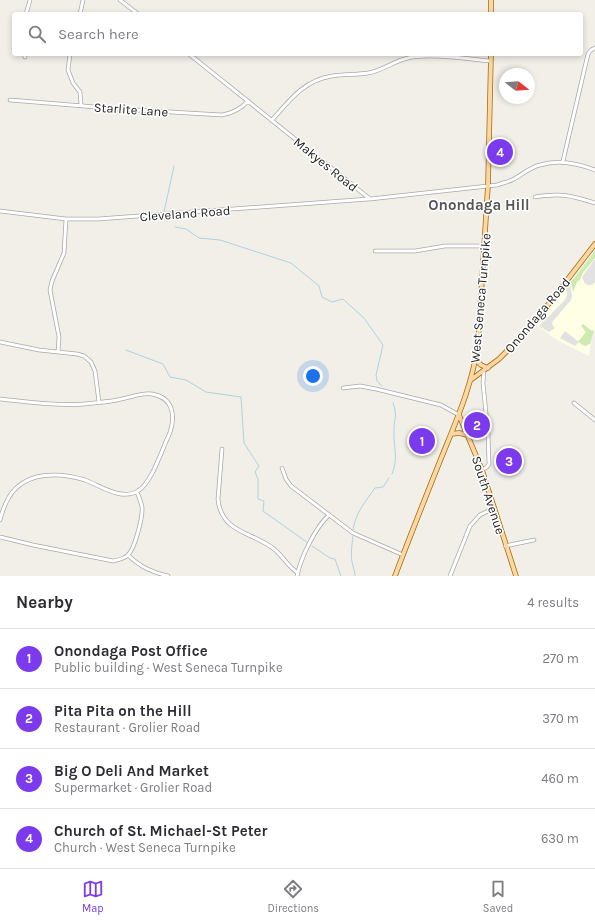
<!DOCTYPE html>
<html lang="en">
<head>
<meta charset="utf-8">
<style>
	body { margin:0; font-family:Karla,sans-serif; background:#f2f2f3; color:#2b2b33 }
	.compass { position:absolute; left:499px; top:68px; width:36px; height:36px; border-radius:50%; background:#fff; box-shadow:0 2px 6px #0003; rotate:107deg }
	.you { position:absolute; left:313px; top:376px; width:14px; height:14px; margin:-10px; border:3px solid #fff; border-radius:50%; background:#1a73e8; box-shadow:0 0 0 6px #1a73e833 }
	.badge { display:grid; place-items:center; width:26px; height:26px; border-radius:50%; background:#7c3aed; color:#fff; font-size:13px; font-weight:700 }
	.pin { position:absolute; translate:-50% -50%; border:2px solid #fff; box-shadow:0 1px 4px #0006 }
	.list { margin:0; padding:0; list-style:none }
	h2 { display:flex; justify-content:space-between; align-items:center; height:52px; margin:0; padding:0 16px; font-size:17px }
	h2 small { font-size:13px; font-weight:400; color:#7c7c81 }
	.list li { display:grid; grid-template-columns:26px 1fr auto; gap:12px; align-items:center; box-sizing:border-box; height:60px; padding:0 16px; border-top:1px solid #e1e1e2 }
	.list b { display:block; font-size:15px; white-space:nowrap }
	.list p { margin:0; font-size:13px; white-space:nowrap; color:#7c7c81 }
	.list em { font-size:13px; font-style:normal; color:#7c7c81 }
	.icon { flex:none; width:22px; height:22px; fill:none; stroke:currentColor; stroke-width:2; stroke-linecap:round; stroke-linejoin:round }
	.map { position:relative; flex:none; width:595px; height:576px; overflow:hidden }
	.search { position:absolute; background:#fff; box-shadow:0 2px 6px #0003; left:12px; right:12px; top:12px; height:44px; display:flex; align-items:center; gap:10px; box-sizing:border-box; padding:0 14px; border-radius:4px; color:#7c7c81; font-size:15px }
	.sheet { height:292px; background:#fff }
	nav { display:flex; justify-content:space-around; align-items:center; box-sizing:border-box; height:56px; border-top:1px solid #e1e1e2; background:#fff; font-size:11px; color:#7c7c81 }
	nav a { display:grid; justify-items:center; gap:2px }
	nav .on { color:#7c3aed }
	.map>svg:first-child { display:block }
	.education { fill:#ffffe5 }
	.grass { fill:#cdebb0 }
	.parking { fill:#e2e2e2 }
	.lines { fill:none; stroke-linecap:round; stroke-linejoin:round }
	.stream { stroke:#aad3df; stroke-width:1 }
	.minor-casing { stroke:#a9a9a9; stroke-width:4.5 }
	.major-casing { stroke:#a06b00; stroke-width:5.5 }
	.minor { stroke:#fff; stroke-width:3 }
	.major { stroke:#fcd6a4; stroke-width:4 }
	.labels { text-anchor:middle; stroke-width:3; stroke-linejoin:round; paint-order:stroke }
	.street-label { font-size:13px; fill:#222; stroke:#fff }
	.quarter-label { font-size:15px; font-weight:bold; fill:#555; stroke:#fff }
</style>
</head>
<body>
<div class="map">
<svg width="595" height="576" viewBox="0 0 595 576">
	<rect width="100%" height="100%" fill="#f2efe9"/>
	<path class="education" d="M595 251V330L591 341 589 356 557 340 536 325Z"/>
	<path class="grass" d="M595 251V258L582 274 580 280 577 282 573 292 571 282Z
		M583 324 592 331 593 330 594 331 590 344 585 346 578 342 586 332 581 326Z"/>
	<path class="parking" d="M594 260H595V282L592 285H588L585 284 582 277Z
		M570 283 572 296 571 300 553 321 552 324 555 328 549 332 539 326 564 301 567 295V292L565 290Z
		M565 331 579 342 575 346 560 338Z"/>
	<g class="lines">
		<path class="stream" d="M164 212 174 166
			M162 217 167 221
			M175 227 186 229 199 238 220 240 291 263 319 286 322 297 332 302 343 299 364 318 383 345 376 375 377 381 382 386
			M126 350 163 364 170 377 186 380 206 392 241 397 244 443 259 466 255 472 258 479V499L264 501 263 511 308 543
			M392 474C399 457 393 447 394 430 394 417 398 417 393 403
			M353 530C355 513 366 501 375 488L383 487 389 478
			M353 536C352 545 350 557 353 566 354 570 355 572 355 576
			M312 546 330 558 335 559 341 576"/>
		<defs>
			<path id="minor" d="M120 0 138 14
				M26 14 30 0
				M80 14 83 0
				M24 54 25 57
				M70 54 68 70 73 83 80 92 81 105
				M189 54 370 199 497 185C502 183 508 182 512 180 522 175 530 167 540 165 559 159 577 163 595 170
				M10 100 120 109 222 115C233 113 241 109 248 101
				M272 120C289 101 304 80 332 76 344 74 356 75 368 73 382 71 394 61 408 58 429 53 468 59 490 61
				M563 161 588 54 591 50 595 48
				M535 197C561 193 570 195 595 203
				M0 211 66 219H98L369 199
				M375 251H415L445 246H484
				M0 342 39 350 77 354 84 356 91 362 95 371 99 402
				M58 352 59 337 50 290 52 281 64 253 66 219
				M343 388 360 386 376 389 441 405 459 415
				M0 399C28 402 56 406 84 404 95 403 107 402 117 400 130 398 144 391 156 395 175 400 175 420 169 435 162 449 152 482 139 490 123 502 101 486 85 480 59 472 25 471 9 497 5 504 2 512 0 520
				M574 403 595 420
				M222 449 218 499C221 533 253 532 274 549 283 556 288 567 298 573
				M282 468 286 479 291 486 353 533 403 555
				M482 470 487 467 489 464 488 433 483 383 484 370
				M0 537 33 545 113 561C118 560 124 559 128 555 135 548 143 517 142 507 141 502 139 497 137 492
				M505 546 534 540
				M128 555C140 567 152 572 168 576
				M297 576C301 557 315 528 329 515
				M450 576 470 526 480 515 494 508"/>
			<path id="major" d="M491 0V14
				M476 360 481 365 488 368
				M472 379 499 359 514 344 544 310 595 244
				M459 415 482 470 516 576
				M451 434 459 433 468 435
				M395 576C410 536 426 496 442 456 457 419 473 383 478 343L488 185 491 54"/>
		</defs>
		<use href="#minor" class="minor-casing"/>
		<use href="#major" class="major-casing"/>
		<use href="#minor" class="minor"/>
		<use href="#major" class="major"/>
	</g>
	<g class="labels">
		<g class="street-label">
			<text transform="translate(131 109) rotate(4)" y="5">Starlite Lane</text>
			<text transform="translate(326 164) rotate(39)" y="5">Makyes Road</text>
			<text transform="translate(185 213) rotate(-4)" y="5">Cleveland Road</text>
			<text transform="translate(480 298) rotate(-85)" y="5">West Seneca Turnpike</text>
			<text transform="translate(537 315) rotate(-50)" y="5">Onondaga Road</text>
			<text transform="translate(489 495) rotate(72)" y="5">South Avenue</text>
		</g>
		<g class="quarter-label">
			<text x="479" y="210">Onondaga Hill</text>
		</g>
	</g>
</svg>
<svg class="compass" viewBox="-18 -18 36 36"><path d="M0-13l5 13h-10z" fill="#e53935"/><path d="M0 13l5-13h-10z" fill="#7c7c81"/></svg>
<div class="you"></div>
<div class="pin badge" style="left:422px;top:441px">1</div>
<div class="pin badge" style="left:477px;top:425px">2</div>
<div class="pin badge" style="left:509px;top:461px">3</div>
<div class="pin badge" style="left:500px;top:152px">4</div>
<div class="search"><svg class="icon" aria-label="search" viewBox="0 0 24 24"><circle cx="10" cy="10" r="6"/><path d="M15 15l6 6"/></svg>Search here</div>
</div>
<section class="sheet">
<h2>Nearby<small>4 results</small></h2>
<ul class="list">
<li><span class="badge">1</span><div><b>Onondaga Post Office</b><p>Public building · West Seneca Turnpike</p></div><em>270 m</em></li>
<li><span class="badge">2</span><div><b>Pita Pita on the Hill</b><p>Restaurant · Grolier Road</p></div><em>370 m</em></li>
<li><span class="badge">3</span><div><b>Big O Deli And Market</b><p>Supermarket · Grolier Road</p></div><em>460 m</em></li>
<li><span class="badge">4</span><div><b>Church of St. Michael-St Peter</b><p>Church · West Seneca Turnpike</p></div><em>630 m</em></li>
</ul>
</section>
<nav>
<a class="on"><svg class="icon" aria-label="map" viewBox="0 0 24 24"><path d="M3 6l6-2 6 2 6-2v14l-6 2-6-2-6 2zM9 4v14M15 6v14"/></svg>Map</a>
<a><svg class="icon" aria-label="directions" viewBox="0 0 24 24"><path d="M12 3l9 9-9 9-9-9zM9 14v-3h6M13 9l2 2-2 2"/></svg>Directions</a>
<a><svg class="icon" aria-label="saved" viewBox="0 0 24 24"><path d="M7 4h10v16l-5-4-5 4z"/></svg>Saved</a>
</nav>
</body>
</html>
